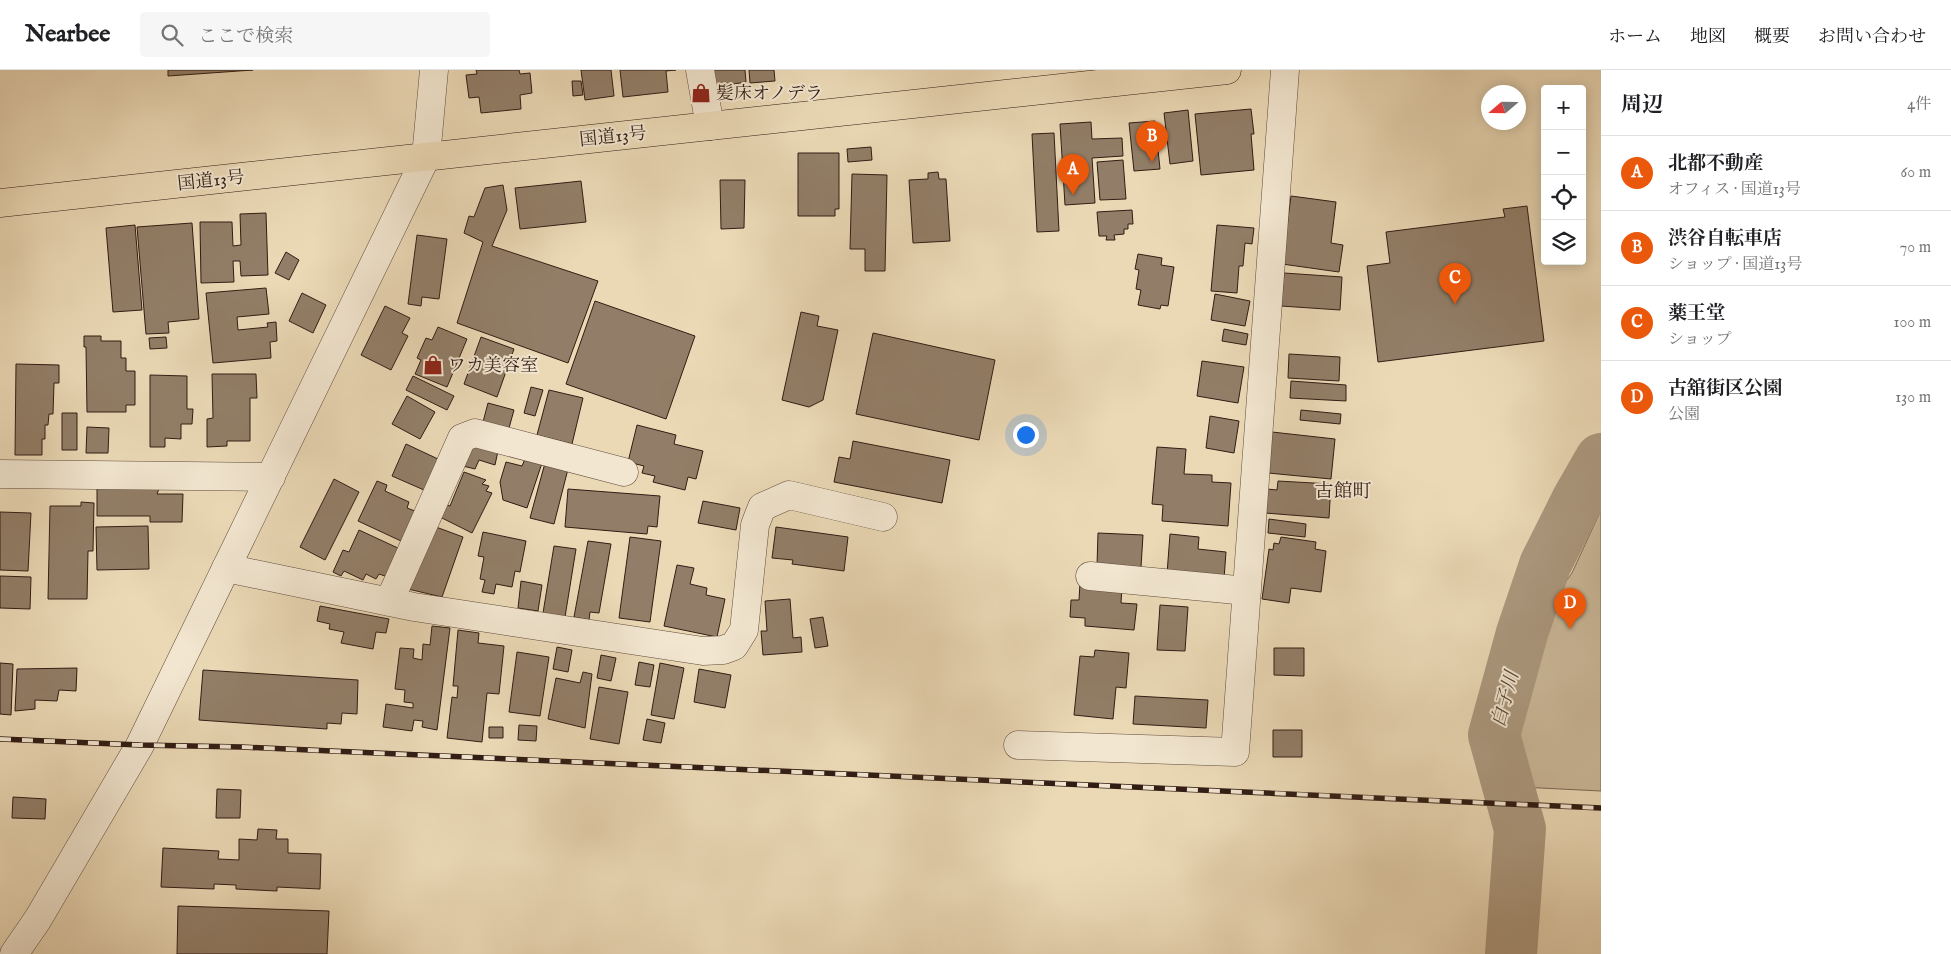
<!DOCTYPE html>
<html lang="ja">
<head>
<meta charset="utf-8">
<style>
	body { margin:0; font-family:"IM FELL English","Noto Serif JP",serif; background:#f6f6f6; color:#202124 }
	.controls { position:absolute; right:15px; top:15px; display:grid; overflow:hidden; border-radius:5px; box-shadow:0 2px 12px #0003 }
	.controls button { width:45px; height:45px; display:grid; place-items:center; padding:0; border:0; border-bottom:1px solid #e0e0e0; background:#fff; color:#202124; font:25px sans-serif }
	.compass { position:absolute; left:1481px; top:15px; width:45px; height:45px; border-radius:50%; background:#fff; box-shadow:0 2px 12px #0003; rotate:250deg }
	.you { position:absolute; left:1025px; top:364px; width:18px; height:18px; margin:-12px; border:4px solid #fff; border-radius:50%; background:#1a73e8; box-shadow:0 0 0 8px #1a73e833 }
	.badge { display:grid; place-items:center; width:32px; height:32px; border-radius:50%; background:#ea580c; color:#fff; font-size:16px; font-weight:700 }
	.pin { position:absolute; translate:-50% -41px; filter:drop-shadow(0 1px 2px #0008) }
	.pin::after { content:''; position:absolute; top:26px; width:18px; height:15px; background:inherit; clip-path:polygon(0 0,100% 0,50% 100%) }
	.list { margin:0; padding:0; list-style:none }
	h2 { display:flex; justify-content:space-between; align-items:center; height:65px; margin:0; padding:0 20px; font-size:21px }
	h2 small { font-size:16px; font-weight:400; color:#757577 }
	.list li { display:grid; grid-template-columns:32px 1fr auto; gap:15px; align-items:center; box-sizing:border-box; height:75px; padding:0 20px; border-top:1px solid #e0e0e0 }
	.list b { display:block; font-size:19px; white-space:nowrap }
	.list p { margin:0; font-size:16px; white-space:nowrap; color:#757577 }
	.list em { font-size:16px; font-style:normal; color:#757577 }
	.icon { flex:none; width:28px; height:28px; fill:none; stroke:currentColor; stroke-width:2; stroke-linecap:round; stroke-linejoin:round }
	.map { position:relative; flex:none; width:1601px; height:884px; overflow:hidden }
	header { display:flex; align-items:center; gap:30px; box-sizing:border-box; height:70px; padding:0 25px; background:#fff; border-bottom:1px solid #e0e0e0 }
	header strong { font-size:24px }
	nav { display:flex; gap:28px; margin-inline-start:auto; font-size:18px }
	.search { width:350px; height:45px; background:#f6f6f6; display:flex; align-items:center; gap:12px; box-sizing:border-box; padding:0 18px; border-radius:5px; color:#757577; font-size:19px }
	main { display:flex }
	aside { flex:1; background:#fff }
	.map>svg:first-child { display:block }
	.green { fill:#cbb99a; stroke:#7e6a57 }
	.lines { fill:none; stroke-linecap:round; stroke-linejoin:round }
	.river { stroke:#ac997f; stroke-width:52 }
	.building { fill:#927e68; stroke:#311c14 }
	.minor-casing { stroke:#604b3c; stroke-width:29 }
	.tertiary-casing { stroke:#604b3c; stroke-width:29 }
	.trunk-casing { stroke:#311c14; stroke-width:29 }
	.minor { stroke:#f2e6d0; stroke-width:28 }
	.tertiary { stroke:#f2e6d0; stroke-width:28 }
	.trunk { stroke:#ebd9b6; stroke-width:28 }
	.rail-casing { stroke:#311c14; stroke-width:5.5 }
	.rail { stroke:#f2e6d0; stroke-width:4; stroke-dasharray:11; stroke-linecap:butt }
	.labels { text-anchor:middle; stroke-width:4; stroke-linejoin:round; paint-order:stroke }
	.poi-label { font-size:18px; fill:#311c14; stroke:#f2e6d0; text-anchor:start }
	.street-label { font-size:18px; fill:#311c14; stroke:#f2e6d0 }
	.neighbourhood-label { font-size:19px; fill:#311c14; stroke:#f2e6d0 }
	.water-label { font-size:19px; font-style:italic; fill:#5c4839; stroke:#f2e6d0 }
</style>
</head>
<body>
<header>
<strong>Nearbee</strong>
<div class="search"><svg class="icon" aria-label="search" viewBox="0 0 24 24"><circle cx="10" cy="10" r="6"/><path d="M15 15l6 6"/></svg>ここで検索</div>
<nav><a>ホーム</a><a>地図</a><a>概要</a><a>お問い合わせ</a></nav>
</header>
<main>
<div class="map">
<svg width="1601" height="884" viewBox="0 0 1601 884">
	<rect width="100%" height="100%" fill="#ebd9b6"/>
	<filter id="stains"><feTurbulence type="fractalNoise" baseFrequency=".004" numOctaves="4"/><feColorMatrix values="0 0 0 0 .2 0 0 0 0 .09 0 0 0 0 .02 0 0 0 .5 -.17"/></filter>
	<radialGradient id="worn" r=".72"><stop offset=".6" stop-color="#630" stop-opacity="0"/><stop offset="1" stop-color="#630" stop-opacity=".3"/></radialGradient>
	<path class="green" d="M1601 440V721L1520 717 1517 643 1531 581 1547 537 1572 503Z"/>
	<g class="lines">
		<path class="river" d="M1511 884 1520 759 1494 665 1522 563 1545 495 1578 429 1601 389"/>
	</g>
	<path class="building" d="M168 0H253L168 6Z
		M476 0H519L520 4 530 3 532 23 520 25 521 39 481 43 479 27 469 28 466 5 477 4Z
		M581 0H611L614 26 585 30Z
		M620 0H676L666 1 668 22 623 27Z
		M713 0H745L746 12 715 17Z
		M749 0H774L775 11 750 13Z
		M572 11H581L583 25 573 26Z
		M1251 39 1254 64H1251L1254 100 1201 105 1195 44Z
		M1188 40 1193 91 1170 94 1164 43Z
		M1155 51 1160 99 1134 101 1129 53Z
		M1091 52 1092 69 1122 68 1123 86 1092 88 1095 133 1065 135 1060 54Z
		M1054 63 1059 161 1037 162 1032 64Z
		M871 77 872 90 848 92 847 79Z
		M798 83H839V139H835V146H798Z
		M1123 90 1126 129 1100 130 1097 92Z
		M938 102 939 109H946L950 171 913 173 909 110 928 109V103Z
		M852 104 887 105 885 201H865V179H850Z
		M720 110H745L744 158 721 159Z
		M581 111 586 152 520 159 515 118Z
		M503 115 507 140 492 176 598 211 568 293 457 253 483 172 464 163 469 146 474 147 485 118Z
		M1291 126 1336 132 1331 173 1343 175 1339 202 1282 194Z
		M1527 136 1544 271 1378 292 1367 196 1390 193 1386 162 1505 147 1503 139Z
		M1132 140 1133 154H1128V159H1124V164L1114 165 1115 170H1106L1107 166H1099L1097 142Z
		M266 143 268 205 241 206 240 191H233L234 212 201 213 200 152H232L233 176 241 175 240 144Z
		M192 153 199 249 168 252 169 263 146 264 137 157Z
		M135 155 142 240 113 242 106 158Z
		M1217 155 1254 158 1252 174 1245 173 1243 196H1239L1237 223 1211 221Z
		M417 165 447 169 439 229 422 227 421 236 408 234Z
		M286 182 299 190 289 210 275 203Z
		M1138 184 1162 188 1161 195 1174 197 1168 236 1161 235 1160 239 1138 235 1141 220 1136 219 1139 200 1135 199Z
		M1284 203 1342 207 1340 240 1281 236Z
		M266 218 269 244 237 247 238 260 268 257 267 253 276 252 277 271 270 272 271 288 213 293 206 223Z
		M302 223 326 235 313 263 289 251Z
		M1215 224 1250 231 1245 256 1211 250Z
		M595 231 695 266 666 349 566 314Z
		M385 236 410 248 402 263 408 266 391 300 361 285Z
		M801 242 819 246 817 256 838 260 823 330 809 337 782 330Z
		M438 257 467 269 447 317 415 304 421 290 417 288 426 268 432 270Z
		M1224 259 1248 264 1246 275 1222 271Z
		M873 263 995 290 979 370 856 344Z
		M84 266H101V271H121V288H126V301H135V335H126V342H87L86 277H84Z
		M166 267 167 278 150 279 149 268Z
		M481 267 514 279 497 327 464 314Z
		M1289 284 1340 287 1339 311 1288 308Z
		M1202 291 1244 297 1238 333 1197 326Z
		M16 294 59 295V313H54L53 344H49L48 355H45V369H42V385H15Z
		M212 304H256L257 328H250V371H227V376L207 377V349L213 348Z
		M150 305 187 306V339H193L192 354H181V369L165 368V377H150Z
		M413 306 454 326 447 340 406 320Z
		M1291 311 1346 315V331L1290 328Z
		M531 317 543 320 535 346 524 343Z
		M549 320 583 328 572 374 537 365Z
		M407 326 435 342 420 369 392 354Z
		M488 333 514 340 509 358 483 352Z
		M1301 340 1341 344 1340 354 1300 350Z
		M62 343H77V380H62Z
		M1210 346 1239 351 1234 383 1206 378Z
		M637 355 676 365 674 374 703 381 696 409 688 407 685 420 653 412 655 406 642 403 644 396 628 392Z
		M87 357 109 358 108 383H86Z
		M1272 362 1335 369 1331 409 1268 403Z
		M853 371 950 390 942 433 834 412 839 387 850 389Z
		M406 374 438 389 424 420 392 406Z
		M470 376 498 381 495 395 479 390 475 399 463 396Z
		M1157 377 1186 379 1184 404 1212 405V412L1231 413 1228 456 1162 451 1163 435 1152 434Z
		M525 389 542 393 527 438 503 430 500 412 506 392 522 396Z
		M545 393 568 399 554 454 530 448Z
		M464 402 486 410 482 414 489 416 486 421 492 423 472 463 440 447 445 434 450 436Z
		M334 409 359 422 325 490 300 477Z
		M377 411 387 415 385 421 409 432 407 438 415 441 401 471 358 451Z
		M1278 411 1331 414 1329 448 1265 443 1267 419 1277 420Z
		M97 418 159 419 157 424H183L182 452H150V446H97Z
		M568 419 660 426 657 457 648 456 647 464 565 457Z
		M703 431 740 438 736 460 698 453Z
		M81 432 94 433 93 481H88L87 529H48L50 436H81Z
		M0 442 31 443 28 501 0 500Z
		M1269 449 1306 454 1305 467 1268 463Z
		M148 456 149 499 97 500 96 457Z
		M436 457 463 467 442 527 408 519Z
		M776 457 848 467 844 501 792 494 793 490 772 488Z
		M359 460 400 479 388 507 379 504 376 509 366 504 363 510 344 501 341 506 333 502 343 480 349 482Z
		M483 462 526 471 520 502 515 501 512 517 496 514 494 524 482 522 485 510 480 509 484 487 478 486Z
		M1098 463 1143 465 1141 497 1097 495Z
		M1170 464 1199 467 1198 479 1226 482 1224 509 1167 504Z
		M630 467 661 471 650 552 619 548Z
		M1281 467 1316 472 1315 479 1326 481 1321 522 1291 518 1289 533 1262 529 1269 479 1273 480 1274 473 1279 474Z
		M588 471 611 474 599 543 590 542 589 550 574 547Z
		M554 476 576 479 565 547 543 543Z
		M677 495 694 498 690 514 707 518 706 525 725 529 717 567 664 556Z
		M0 506 31 507 30 539 0 538Z
		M521 511 542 515 538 541 518 538Z
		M1080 513 1122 516 1121 533 1137 534 1134 560 1085 556V548L1070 547 1071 530H1079Z
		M790 529 793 568 801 567 802 582 763 585 761 561H767L765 531Z
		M1160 535 1188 537 1185 581 1157 580Z
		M320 536 389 549 386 563 376 562 373 579 341 573 344 562 329 559 330 554 317 551Z
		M823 547 828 576 815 578 810 549Z
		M432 556 450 558 437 660 422 657 423 651 414 650 412 661 383 657 386 634 413 638V633L404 632 405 620 395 619 400 578 414 579 413 588 422 590 423 574 430 575Z
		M458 560 479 563 478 573 504 576 499 624 487 623 482 672 447 668 452 627 457 628 458 616H453Z
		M557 577 572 580 568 602 553 599Z
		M1274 578H1304V606L1274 605Z
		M1095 580 1129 583 1126 618 1116 617 1113 649 1074 645 1080 586 1094 587Z
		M517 582 549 587 540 646 509 642Z
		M601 585 616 588 611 611 597 608Z
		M639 592 654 595 650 617 635 615Z
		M0 593 13 594 11 645 0 644Z
		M660 593 684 598 674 649 651 645Z
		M77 598 76 621 59 620 57 631 35 630V639L15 641 17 599Z
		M699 599 731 605 725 638 694 632Z
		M203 600 358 610 357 644 342 643 341 654 327 653V659L199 650Z
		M583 602 592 604 585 658 548 649 556 608 580 613Z
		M599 617 628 622 619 674 590 669Z
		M1135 626 1208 630 1206 658 1133 654Z
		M647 649 665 653 661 673 643 670Z
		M519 655 537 656 536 671 518 670Z
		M489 657H503V668H489Z
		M1273 660H1302V687H1273Z
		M217 719 241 720 240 748H216Z
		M13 727 46 729 45 749 12 748Z
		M258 759 277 760 276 769H288V783L321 784 320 819 277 817V821L236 819V815L214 814V819L161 817 163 778 219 781 218 789 239 790V769L257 770Z
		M178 836 329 841 327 884H177Z"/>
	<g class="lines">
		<defs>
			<path id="minor" d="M700 0 710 56
				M426 87 434 0
				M0 404 271 407
				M226 498 414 537 703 581 723 580 734 576 744 560 755 455 762 437 789 425 883 447
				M1090 506 1247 521
				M389 532 462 368 475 363 624 402
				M1018 675 1235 682 1285 0"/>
			<path id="tertiary" d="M14 884 38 849 140 675 426 87"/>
			<path id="trunk" d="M0 133 1227 0"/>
		</defs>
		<use href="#minor" class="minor-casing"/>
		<use href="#tertiary" class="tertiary-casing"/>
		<use href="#trunk" class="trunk-casing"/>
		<use href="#minor" class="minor"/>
		<use href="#tertiary" class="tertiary"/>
		<use href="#trunk" class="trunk"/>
		<defs>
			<path id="rail" d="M0 669 140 675 242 677 1601 738"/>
		</defs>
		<use href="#rail" class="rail-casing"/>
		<use href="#rail" class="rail"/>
	</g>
	<defs>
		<symbol id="shop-bare" viewBox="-9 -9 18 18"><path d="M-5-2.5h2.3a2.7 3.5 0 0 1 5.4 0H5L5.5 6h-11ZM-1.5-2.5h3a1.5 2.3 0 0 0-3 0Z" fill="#8f2418" stroke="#f2e6d0" stroke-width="2.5" paint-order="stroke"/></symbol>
	</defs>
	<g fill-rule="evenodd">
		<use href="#shop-bare" x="687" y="9" width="28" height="28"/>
		<use href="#shop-bare" x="419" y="281" width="28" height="28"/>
	</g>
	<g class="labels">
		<g class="poi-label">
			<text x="716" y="29">髪床オノデラ</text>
			<text x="448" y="301">ワカ美容室</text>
		</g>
		<g class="street-label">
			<text transform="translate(613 66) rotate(-6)" y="6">国道13号</text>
			<text transform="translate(211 110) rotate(-6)" y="6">国道13号</text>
		</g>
		<g class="neighbourhood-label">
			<text x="1343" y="427">古館町</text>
		</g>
		<g class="water-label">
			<text transform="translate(1504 629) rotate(-75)" y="7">白子川</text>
		</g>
	</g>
	<rect width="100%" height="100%" filter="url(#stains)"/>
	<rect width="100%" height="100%" fill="url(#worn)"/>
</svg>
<div class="controls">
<button>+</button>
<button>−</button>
<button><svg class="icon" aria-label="locate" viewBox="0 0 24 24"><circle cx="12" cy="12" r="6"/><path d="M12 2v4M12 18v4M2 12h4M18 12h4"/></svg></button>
<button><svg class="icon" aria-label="layers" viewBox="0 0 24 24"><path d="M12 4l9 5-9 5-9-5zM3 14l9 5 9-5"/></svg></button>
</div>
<svg class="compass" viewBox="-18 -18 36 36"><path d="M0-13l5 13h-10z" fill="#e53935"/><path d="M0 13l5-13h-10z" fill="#757577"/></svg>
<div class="you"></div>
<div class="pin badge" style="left:1073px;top:125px">A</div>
<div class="pin badge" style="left:1152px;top:92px">B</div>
<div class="pin badge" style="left:1455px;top:234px">C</div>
<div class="pin badge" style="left:1570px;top:559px">D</div>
</div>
<aside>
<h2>周辺<small>4件</small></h2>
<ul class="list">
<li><span class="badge">A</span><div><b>北都不動産</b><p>オフィス · 国道13号</p></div><em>60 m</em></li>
<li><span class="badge">B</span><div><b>渋谷自転車店</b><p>ショップ · 国道13号</p></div><em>70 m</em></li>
<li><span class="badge">C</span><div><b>薬王堂</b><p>ショップ</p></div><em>100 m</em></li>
<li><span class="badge">D</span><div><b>古舘街区公園</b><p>公園</p></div><em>130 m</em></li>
</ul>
</aside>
</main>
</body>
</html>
